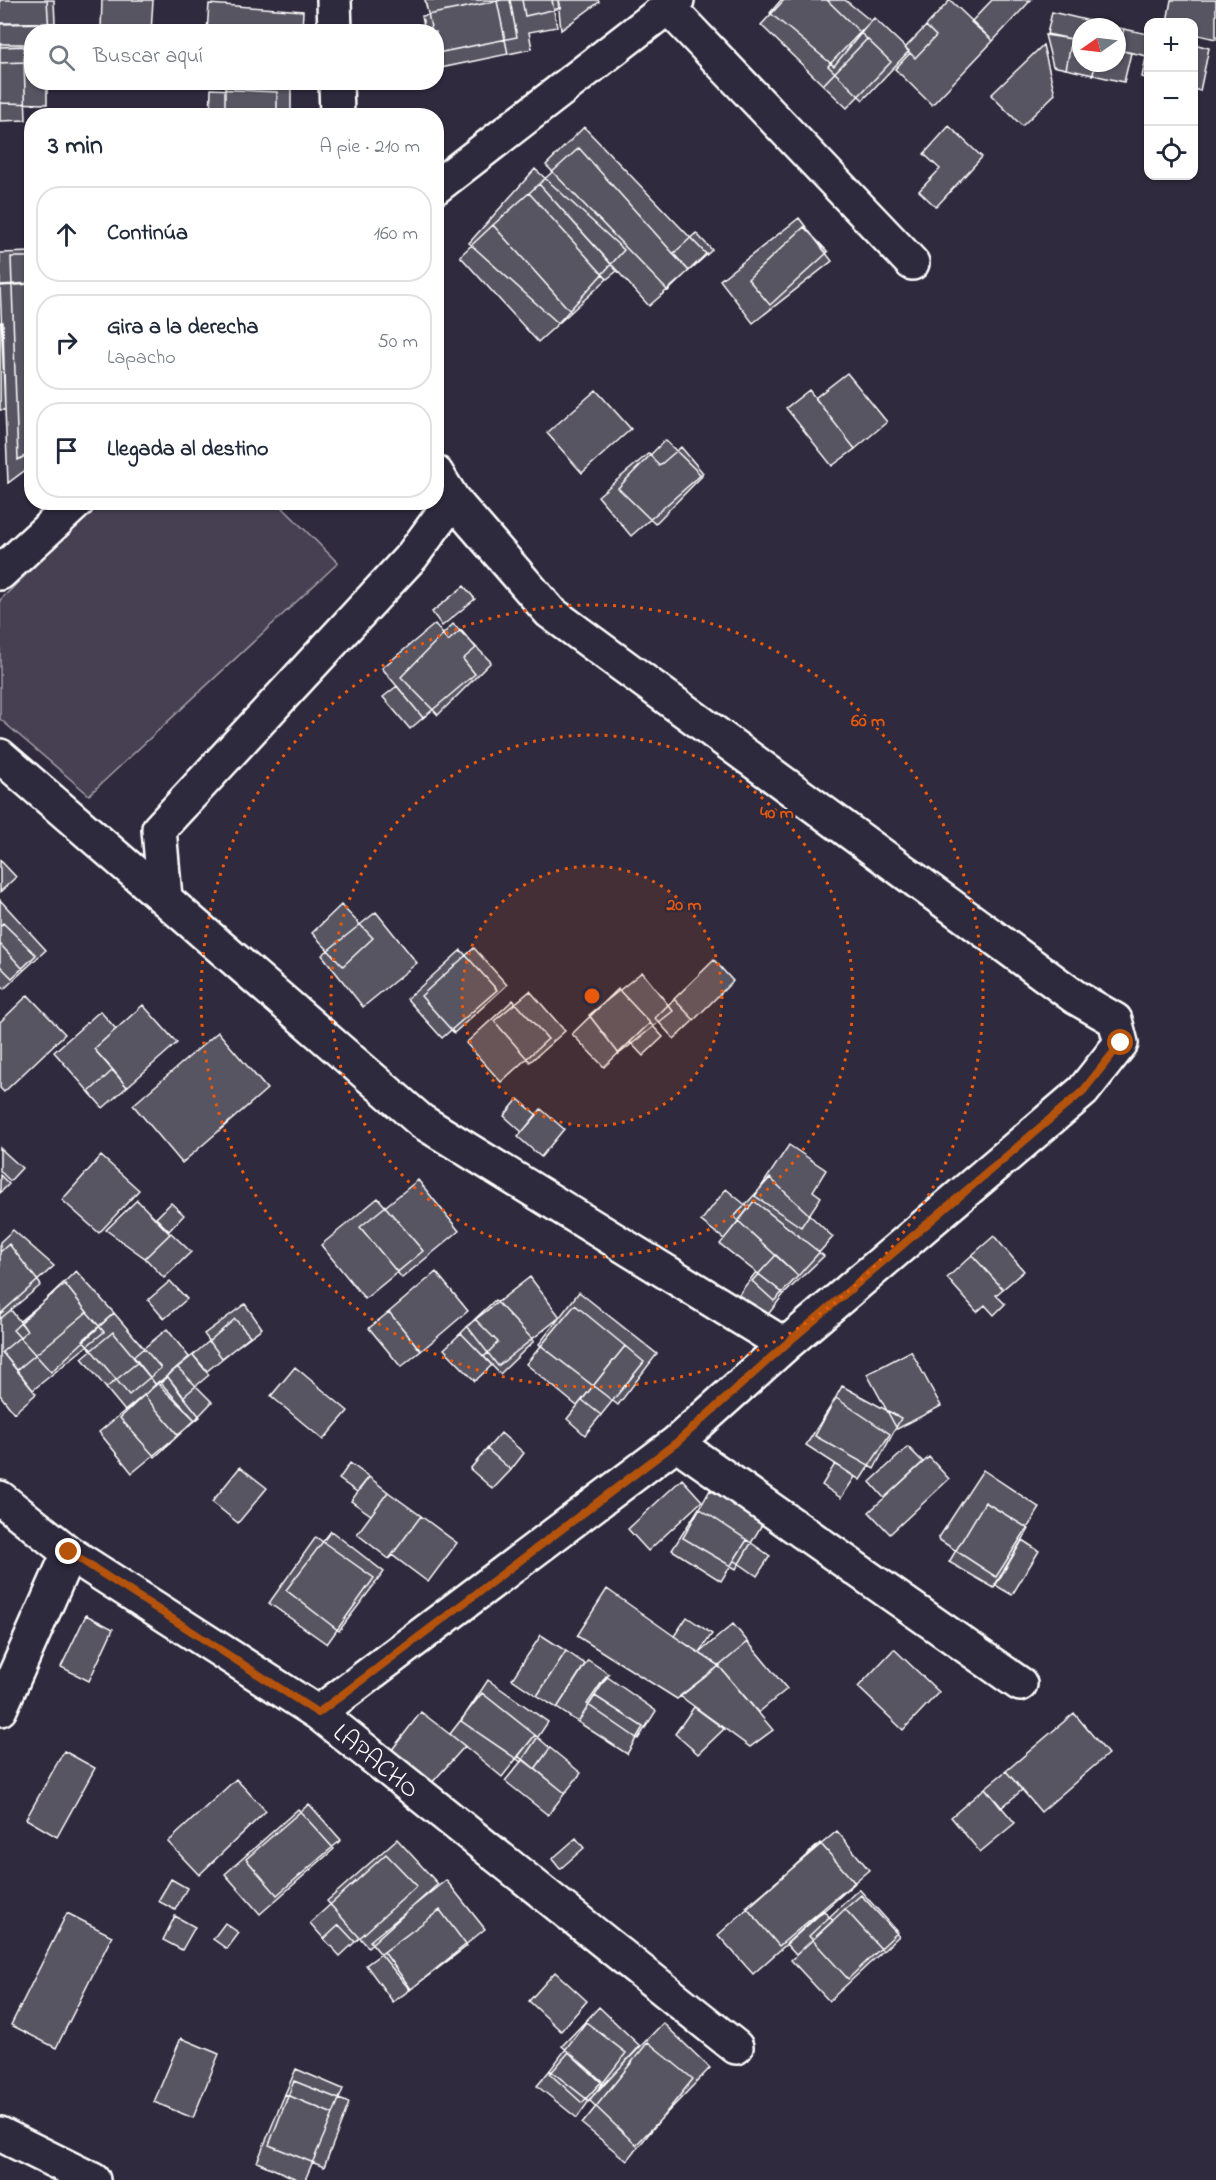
<!DOCTYPE html>
<html lang="es">
<head>
<meta charset="utf-8">
<style>
	body { margin:0; font-family:"Indie Flower",sans-serif; background:#f6f6f7; color:#1f2937 }
	.controls { position:absolute; right:18px; top:18px; display:grid; overflow:hidden; border-radius:12px; box-shadow:0 2px 4px #0004 }
	.controls button { width:54px; height:54px; display:grid; place-items:center; padding:0; border:0; border-bottom:2px solid #e0e1e3; background:#fff; color:#1f2937; font:30px sans-serif }
	.compass { position:absolute; left:1072px; top:18px; width:54px; height:54px; border-radius:50%; background:#fff; box-shadow:0 2px 4px #0004; rotate:256deg }
	.stop { position:absolute; width:18px; height:18px; margin:-14px; border:4px solid #b45309; border-radius:50%; background:#fff }
	.stop.end { background:#b45309; border-color:#fff; box-shadow:0 2px 6px #0008 }
	.list { margin:0; padding:0; list-style:none }
	h2 { display:flex; justify-content:space-between; align-items:center; height:78px; margin:0; padding:0 24px; font-size:26px }
	h2 small { font-size:20px; font-weight:400; color:#747a83 }
	.list li { display:grid; grid-template-columns:39px 1fr auto; gap:18px; align-items:center; box-sizing:border-box; height:96px; margin:0 12px 12px; padding:0 12px; border:2px solid #e0e1e3; border-radius:24px }
	.list b { display:block; font-size:22px; white-space:nowrap }
	.list p { margin:0; font-size:20px; white-space:nowrap; color:#747a83 }
	.list em { font-size:20px; font-style:normal; color:#747a83 }
	.icon { flex:none; width:33px; height:33px; fill:none; stroke:currentColor; stroke-width:2; stroke-linecap:round; stroke-linejoin:round }
	.map { position:relative; flex:none; width:1216px; height:2180px; overflow:hidden }
	.search { position:absolute; background:#fff; box-shadow:0 2px 4px #0004; left:24px; top:24px; width:420px; height:66px; display:flex; align-items:center; gap:15px; box-sizing:border-box; padding:0 21px; border-radius:24px; color:#747a83; font-size:22px }
	.panel { position:absolute; background:#fff; box-shadow:0 2px 4px #0004; left:24px; top:108px; width:420px; height:402px; border-radius:24px }
	.map>svg:first-child { display:block }
	.green { fill:#464152; stroke:#a2a0a8; stroke-width:1.5 }
	.building { fill:#595564; stroke:#fff; stroke-width:1.5 }
	.lines { fill:none; stroke-linecap:round; stroke-linejoin:round }
	.street-casing { stroke:#fff; stroke-width:38 }
	.street { stroke:#2f2a3d; stroke-width:33 }
	.route { stroke:#b45309; stroke-width:8 }
	.ring { fill:none; stroke:#e8590c; stroke-width:3; stroke-dasharray:3 6 }
	.labels { text-anchor:middle; stroke-width:4.5; stroke-linejoin:round; paint-order:stroke }
	.street-label { font-size:26px; fill:#fff; stroke:#2f2a3d }
	.centre { fill:#e8590c; stroke:#2f2a3d; stroke-width:3 }
	.ring-label { font-size:18px; text-anchor:middle; font-weight:bold; fill:#e8590c; stroke:#2f2a3d; stroke-width:4.5; stroke-linejoin:round; paint-order:stroke }
</style>
</head>
<body>
<div class="map">
<svg width="1216" height="2180" viewBox="0 0 1216 2180">
	<rect width="100%" height="100%" fill="#2f2a3d"/>
	<filter id="ink" filterUnits="userSpaceOnUse"><feTurbulence type="fractalNoise" baseFrequency=".0167" numOctaves="2"/><feDisplacementMap in="SourceGraphic" scale="12" xChannelSelector="R" yChannelSelector="G"/><feConvolveMatrix kernelMatrix="1 2 1 2 8 2 1 2 1" color-interpolation-filters="sRGB"/></filter>
	<g filter="url(#ink)">
		<path class="green" d="M100 503H278L338 563 89 795 0 719V600Z"/>
		<path class="building" d="M0 0H54L55 23 0 24Z
			M0 0H47L49 32H32V46L0 47Z
			M102 0H153L151 32 101 30Z
			M425 0H510L517 37 437 53 436 32H432Z
			M502 0H552L557 27 529 32 532 49 508 54 497 1Z
			M522 0H559L561 8 525 16Z
			M558 0H598L599 2 561 30Z
			M781 0H845L871 21 834 66 770 13Z
			M784 0H827L867 39 823 85 761 25Z
			M950 0 993 41 932 105 895 69 910 53 915 58 936 36 926 26Z
			M992 0H1031L993 41 971 22Z
			M1171 0H1216V39L1194 34V22H1167Z
			M497 1 508 54 436 69V32H425L422 16Z
			M209 4 303 11 302 32H207Z
			M1052 12 1124 29 1119 50 1131 53 1124 82 1093 75 1095 63H1117V27H1081V41L1047 34Z
			M874 18 909 51 863 100 828 66Z
			M0 23H39V32H32V44H0Z
			M926 26 936 36 915 58 905 48Z
			M1124 29 1148 34 1147 56 1119 50Z
			M1045 35 1072 39 1066 69 1053 66Z
			M867 39 891 62 847 108 823 85Z
			M1072 39 1081 41V63H1095L1093 75 1066 69Z
			M0 44H32V82H47V104L0 103Z
			M1194 44 1209 48 1200 91 1194 89Z
			M1043 45 1055 94 1022 126 991 95Z
			M24 46V62L0 63V47Z
			M1148 48V79L1142 77Z
			M24 62 26 120 0 121V63Z
			M225 82H291V116H225Z
			M211 89 277 92V116H210Z
			M949 126 982 157 936 207 919 191 940 169 924 154Z
			M584 127 706 254 668 291 546 165Z
			M579 148 689 271 649 306 539 184Z
			M535 169 624 250 558 323 469 243Z
			M539 184 617 271 607 279 529 193Z
			M529 193 607 279 571 312 493 225Z
			M799 218 832 261 753 323 720 280Z
			M493 225 571 312 538 342 460 256Z
			M804 227 828 252 770 305 748 279Z
			M696 233 712 250 689 271 673 254Z
			M32 252V283L0 285V253Z
			M11 257H32V452L18 460Z
			M32 284V465L8 483 0 286Z
			M0 322H3L5 410H0Z
			M847 373 887 422 855 449 815 398Z
			M596 390 631 429 582 473 547 433Z
			M809 390 855 449 832 466 786 408Z
			M665 440 702 476 655 524 618 488Z
			M681 447 703 473 631 536 598 496 649 453 659 466Z
			M464 586 475 599 442 626 432 612Z
			M435 624 448 641 461 630 476 648 463 659 475 674 423 718 382 668Z
			M453 624 491 662 438 715 401 677Z
			M397 686 423 718 410 729 383 697Z
			M0 860 16 877 0 892Z
			M0 900 46 950 24 970 0 944Z
			M341 905 373 938 343 966 312 933Z
			M376 912 417 963 363 1007 322 955Z
			M3 923 36 955 12 978 0 966V926Z
			M0 944 24 970 4 989 0 984Z
			M474 948 507 985 454 1033 421 996Z
			M461 950 497 990 442 1038 407 999Z
			M714 960 733 981 694 1020 674 999Z
			M642 972 673 1011 619 1054 589 1015Z
			M618 989 650 1023 604 1067 572 1034Z
			M530 991 565 1031 530 1062 494 1021Z
			M28 995 65 1034 4 1092 0 1088V1022Z
			M674 999 694 1020 674 1039 655 1018Z
			M513 1000 548 1039 501 1082 466 1043Z
			M143 1005 177 1043 127 1087 94 1049Z
			M100 1011 116 1029 94 1049 113 1070 89 1092 54 1052Z
			M650 1023 663 1037 643 1056 630 1042Z
			M218 1032 267 1089 182 1163 133 1105Z
			M113 1070 127 1087 103 1108 89 1092Z
			M518 1099 537 1115 522 1132 504 1116Z
			M541 1109 564 1129 541 1157 518 1137Z
			M789 1145 826 1170 813 1191 821 1197 801 1227 755 1196Z
			M0 1148 22 1168 10 1181 0 1171Z
			M101 1156 139 1190 99 1233 62 1200Z
			M0 1175 9 1184 0 1193Z
			M770 1178 833 1237 798 1276 734 1217Z
			M418 1180 459 1231 402 1278 360 1227Z
			M726 1189 749 1208 724 1239 701 1221Z
			M378 1198 423 1251 365 1299 321 1245Z
			M137 1200 170 1234 145 1258 106 1230Z
			M754 1201 824 1256 784 1294 720 1244Z
			M171 1203 184 1215 169 1231 156 1218Z
			M13 1230 54 1266 0 1314V1242Z
			M171 1233 191 1252 164 1278 145 1258Z
			M994 1236 1024 1271 1003 1289 972 1255Z
			M9 1244 41 1285 0 1319V1252Z
			M776 1255 798 1276 774 1301 752 1281Z
			M972 1255 1003 1289 996 1295 1005 1304 994 1315 985 1305 977 1312 947 1278Z
			M76 1271 114 1313 51 1372 13 1330Z
			M436 1272 468 1311 421 1351 389 1312Z
			M756 1272 784 1294 763 1321 735 1299Z
			M530 1277 560 1317 498 1366 467 1326Z
			M170 1281 187 1299 164 1319 148 1300Z
			M65 1284 87 1312 17 1370 2 1352 27 1331 20 1321Z
			M579 1292 657 1354 618 1405 539 1344Z
			M495 1300 534 1341 500 1374 484 1357 498 1342 475 1319Z
			M245 1304 262 1328 222 1358 204 1334Z
			M575 1305 625 1346 577 1406 526 1364Z
			M11 1310 27 1331 2 1352 36 1394 14 1413 0 1395V1319Z
			M87 1312 104 1332 33 1390 17 1370Z
			M389 1312 421 1351 401 1367 369 1328Z
			M114 1313 161 1368 129 1395 83 1340Z
			M235 1319 250 1336 207 1371 193 1355Z
			M475 1319 498 1342 484 1357 461 1333Z
			M167 1329 189 1357 156 1385 133 1357Z
			M113 1332 138 1362 106 1388 82 1358Z
			M461 1333 492 1365 475 1381 444 1349Z
			M625 1346 644 1362 601 1415 582 1400Z
			M911 1351 941 1406 897 1429 867 1374Z
			M193 1355 209 1375 183 1397 167 1376Z
			M138 1362 156 1385 125 1411 106 1388Z
			M177 1367 212 1402 195 1420 159 1385Z
			M295 1367 348 1411 323 1440 271 1396Z
			M167 1376 200 1417 178 1435 144 1395Z
			M159 1381 195 1420 155 1457 120 1418Z
			M842 1386 901 1418 874 1469 815 1436Z
			M144 1395 178 1435 132 1473 99 1432Z
			M836 1398 890 1434 860 1480 806 1445Z
			M582 1400 601 1415 585 1435 567 1419Z
			M501 1433 524 1453 511 1470 487 1449Z
			M908 1447 923 1462 884 1498 870 1482Z
			M487 1449 511 1470 493 1489 470 1469Z
			M929 1457 949 1479 890 1534 869 1512Z
			M350 1463 369 1477 357 1492 339 1479Z
			M835 1464 855 1477 841 1498 822 1485Z
			M240 1467 267 1488 238 1523 212 1502Z
			M983 1470 1040 1508 996 1577 938 1539Z
			M369 1477 388 1492 371 1515 351 1501Z
			M682 1479 702 1501 648 1551 628 1529Z
			M710 1490 764 1521 736 1569 683 1538Z
			M388 1492 421 1516 389 1559 357 1534Z
			M985 1502 1029 1529 994 1588 949 1562Z
			M699 1508 747 1540 721 1581 672 1550Z
			M421 1516 457 1543 428 1582 392 1555Z
			M331 1531 384 1572 339 1631 286 1590Z
			M316 1537 374 1578 327 1644 269 1603Z
			M747 1540 770 1556 757 1576 734 1560Z
			M1022 1540 1039 1551 1012 1595 995 1585Z
			M607 1589 674 1636 719 1666 677 1699 577 1636Z
			M86 1615 113 1629 89 1681 61 1667Z
			M687 1617 712 1634 699 1653 674 1636Z
			M733 1624 748 1642 719 1666 699 1653Z
			M541 1635 566 1651 537 1696 512 1679Z
			M748 1642 787 1689 758 1713 719 1666Z
			M894 1649 939 1692 903 1730 858 1687Z
			M566 1651 585 1664 557 1708 537 1696Z
			M588 1660 609 1674 578 1722 557 1708Z
			M719 1666 773 1730 750 1747 680 1696Z
			M606 1676 656 1711 638 1739 587 1704Z
			M488 1680 548 1722 521 1762 461 1721Z
			M482 1693 535 1735 502 1777 450 1734Z
			M595 1696 643 1727 627 1754 578 1722Z
			M694 1707 724 1729 698 1754 675 1734Z
			M421 1712 465 1746 430 1785 391 1751Z
			M1074 1713 1108 1754 1041 1812 1006 1771Z
			M535 1735 550 1748 535 1769 518 1756Z
			M550 1748 581 1773 565 1793 535 1769Z
			M64 1751 95 1768 57 1837 26 1819Z
			M523 1759 565 1793 548 1815 505 1781Z
			M1006 1771 1022 1790 1001 1808 985 1788Z
			M236 1779 266 1811 199 1875 168 1842Z
			M985 1788 1015 1823 980 1852 951 1817Z
			M309 1804 341 1840 277 1895 246 1859Z
			M298 1809 334 1849 260 1914 225 1874Z
			M837 1831 869 1870 779 1946 746 1907Z
			M576 1838 584 1848 560 1869 552 1859Z
			M397 1839 438 1884 368 1947 327 1901Z
			M820 1843 855 1883 753 1974 718 1935Z
			M386 1854 417 1886 355 1942 339 1925 324 1939 310 1923Z
			M171 1879 187 1888 175 1910 158 1901Z
			M446 1880 485 1929 410 1990 370 1941Z
			M859 1889 898 1932 848 1979 809 1936Z
			M861 1895 899 1936 883 1951 845 1909Z
			M845 1909 883 1951 829 2001 791 1960Z
			M440 1910 467 1946 411 1989 384 1952Z
			M823 1910 833 1921 796 1955 786 1944Z
			M67 1913 112 1936 56 2048 11 2025Z
			M175 1916 195 1927 182 1950 163 1940Z
			M225 1923 239 1933 227 1949 213 1939Z
			M339 1925 355 1942 340 1956 324 1939Z
			M384 1952 411 1989 393 2002 366 1965Z
			M555 1972 587 2001 561 2031 529 2001Z
			M599 2007 640 2046 604 2085 562 2046Z
			M586 2022 626 2053 589 2101 550 2070Z
			M663 2023 710 2068 636 2145 589 2100Z
			M181 2038 219 2054 193 2118 154 2102Z
			M648 2042 693 2079 627 2161 582 2124Z
			M569 2052 602 2081 582 2103 550 2074Z
			M296 2069 343 2089 333 2114 285 2094Z
			M550 2070 589 2101 577 2118 537 2086Z
			M294 2081 349 2103 324 2167 269 2145Z
			M285 2094 333 2114 305 2180H299L257 2162Z"/>
		<g class="lines">
			<defs>
				<path id="street" d="M334 0 335 32
					M668 7 912 263
					M336 82 337 116
					M436 187 677 0
					M0 573 77 502
					M0 756 421 1121 785 1345
					M165 898 159 829 412 556 453 500
					M676 1443 1020 1684
					M0 1498 69 1553 318 1713 736 2047
					M0 1709 69 1553
					M318 1713 676 1443 785 1345 1083 1091 1121 1043 1115 1020 1075 997 550 612 453 500 436 473
					M0 2134 93 2180"/>
			</defs>
			<use href="#street" class="street-casing"/>
			<use href="#street" class="street"/>
		</g>
	</g>
	<g class="lines" filter="url(#ink)">
		<path class="route" d="M69 1552 318 1713 676 1443 785 1345 1083 1091 1121 1043"/>
	</g>
	<circle cx="592" cy="996" r="130" fill="#e8590c" fill-opacity=".12"/>
	<g class="ring">
		<circle cx="592" cy="996" r="130"/>
		<circle cx="592" cy="996" r="261"/>
		<circle cx="592" cy="996" r="391"/>
	</g>
	<g class="labels">
		<g class="street-label">
			<text transform="translate(377 1760) rotate(39)" y="9">LAPACHO</text>
		</g>
	</g>
	<circle cx="592" cy="996" r="9" class="centre"/>
	<g class="ring-label">
		<text x="868" y="726">60 m</text>
		<text x="777" y="818">40 m</text>
		<text x="684" y="910">20 m</text>
	</g>
</svg>
<div class="controls">
<button>+</button>
<button>−</button>
<button><svg class="icon" aria-label="locate" viewBox="0 0 24 24"><circle cx="12" cy="12" r="6"/><path d="M12 2v4M12 18v4M2 12h4M18 12h4"/></svg></button>
</div>
<svg class="compass" viewBox="-18 -18 36 36"><path d="M0-13l5 13h-10z" fill="#e53935"/><path d="M0 13l5-13h-10z" fill="#747a83"/></svg>
<div class="stop" style="left:1121px;top:1043px"></div>
<div class="stop end" style="left:69px;top:1552px"></div>
<div class="search"><svg class="icon" aria-label="search" viewBox="0 0 24 24"><circle cx="10" cy="10" r="6"/><path d="M15 15l6 6"/></svg>Buscar aquí</div>
<section class="panel">
<h2>3 min<small>A pie · 210 m</small></h2>
<ul class="list">
<li><svg class="icon" aria-label="ahead" viewBox="0 0 24 24"><path d="M12 20V5M6 11l6-6 6 6"/></svg><div><b>Continúa</b></div><em>160 m</em></li>
<li><svg class="icon" aria-label="right" viewBox="0 0 24 24"><path d="M7 20v-9h11M14 6l5 5-5 5"/></svg><div><b>Gira a la derecha</b><p>Lapacho</p></div><em>50 m</em></li>
<li><svg class="icon" aria-label="arrive" viewBox="0 0 24 24"><path d="M6 21V4h12l-3 4 3 4H6"/></svg><div><b>Llegada al destino</b></div></li>
</ul>
</section>
</div>
</body>
</html>
